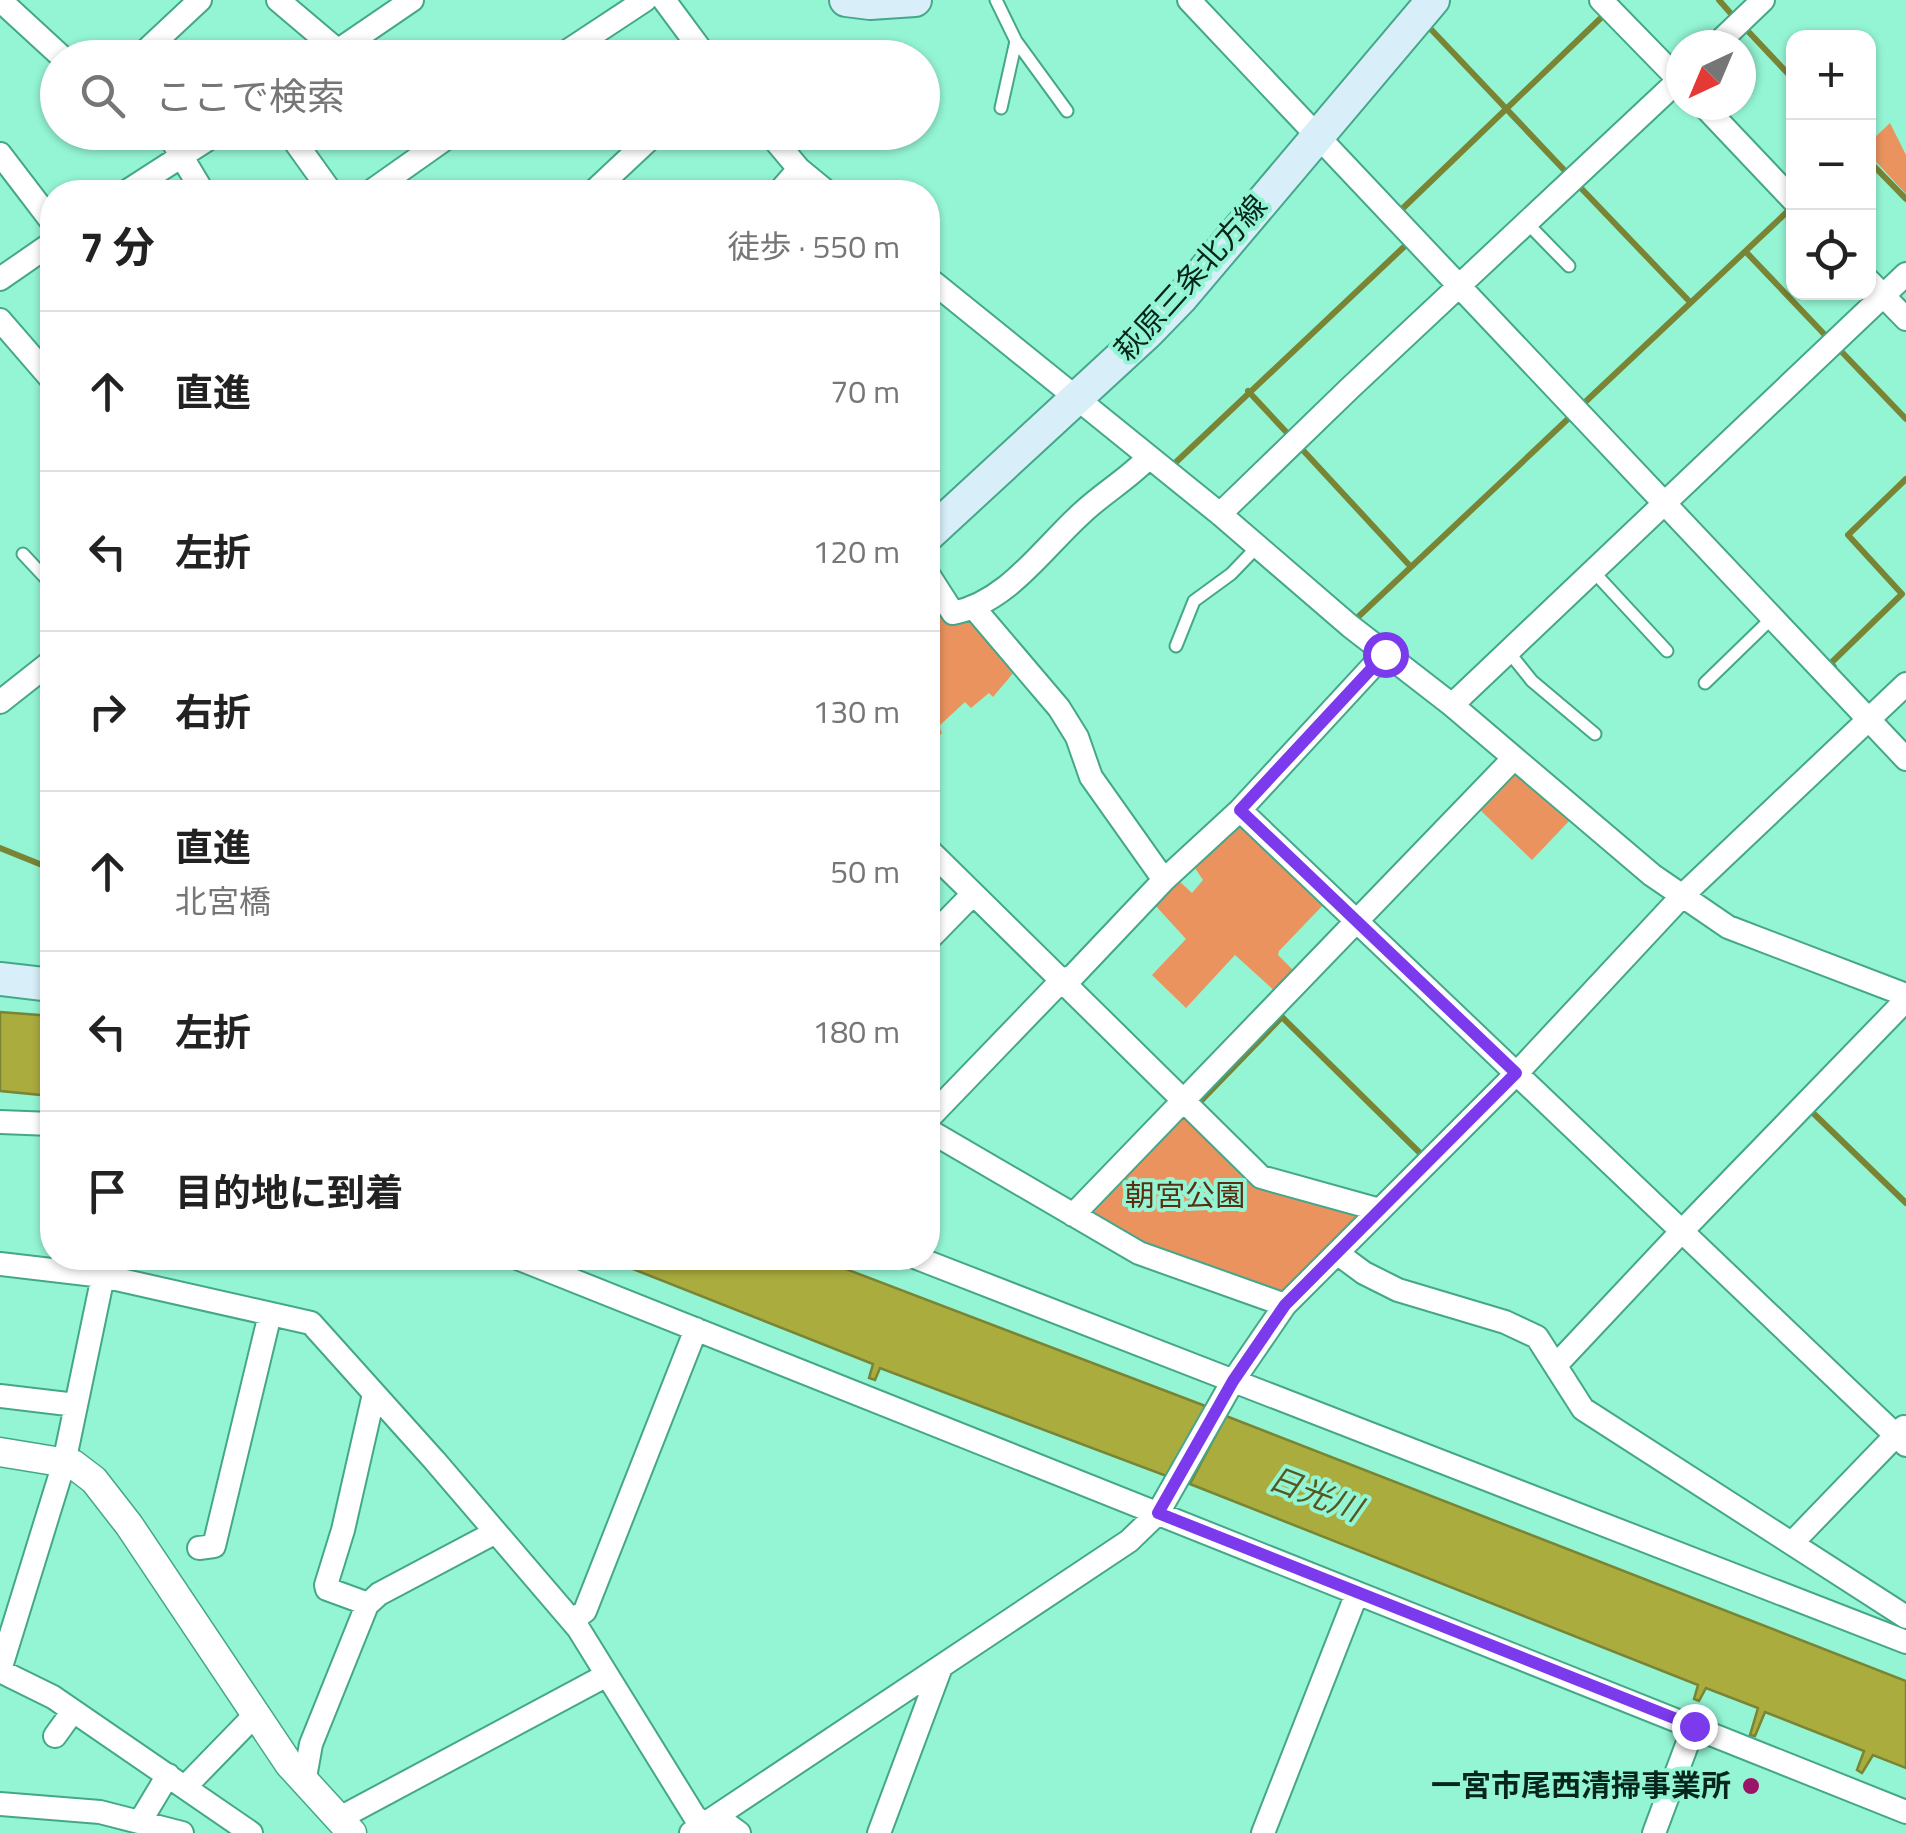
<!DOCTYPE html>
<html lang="ja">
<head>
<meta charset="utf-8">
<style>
	body { margin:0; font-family:"Titillium Web","Noto Sans JP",sans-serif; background:#f2f2f2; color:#222 }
	.controls { position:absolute; right:30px; top:30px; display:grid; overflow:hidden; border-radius:20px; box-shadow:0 2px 8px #0004 }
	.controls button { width:90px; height:90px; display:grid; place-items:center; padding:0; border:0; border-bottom:2px solid #e0e0e0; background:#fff; color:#222; font:50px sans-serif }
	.compass { position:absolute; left:1666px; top:30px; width:90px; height:90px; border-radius:50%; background:#fff; box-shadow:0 2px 8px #0004; rotate:224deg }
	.stop { position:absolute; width:30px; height:30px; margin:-22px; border:8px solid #7c3aed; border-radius:50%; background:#fff }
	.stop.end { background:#7c3aed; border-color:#fff; box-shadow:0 2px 10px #0008 }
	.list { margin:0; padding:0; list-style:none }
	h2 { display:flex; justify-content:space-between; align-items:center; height:130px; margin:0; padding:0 40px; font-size:42px }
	h2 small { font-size:32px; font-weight:400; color:#767676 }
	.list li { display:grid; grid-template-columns:65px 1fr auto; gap:30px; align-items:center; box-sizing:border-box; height:160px; padding:0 40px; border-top:2px solid #e0e0e0 }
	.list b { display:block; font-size:38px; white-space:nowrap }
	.list p { margin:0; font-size:32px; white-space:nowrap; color:#767676 }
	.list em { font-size:32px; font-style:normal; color:#767676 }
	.icon { flex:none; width:55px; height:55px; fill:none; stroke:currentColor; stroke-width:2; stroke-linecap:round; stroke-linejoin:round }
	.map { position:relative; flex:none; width:1906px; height:1833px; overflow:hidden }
	.search { position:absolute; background:#fff; box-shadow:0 2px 8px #0004; left:40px; top:40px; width:900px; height:110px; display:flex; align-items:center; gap:25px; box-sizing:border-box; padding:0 35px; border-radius:55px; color:#767676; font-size:38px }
	.panel { position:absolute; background:#fff; box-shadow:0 2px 8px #0004; left:40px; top:180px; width:900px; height:1090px; border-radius:40px }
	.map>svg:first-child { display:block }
	.green { fill:#ea935f }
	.water { fill:#aaac3e; stroke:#798434; stroke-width:2.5 }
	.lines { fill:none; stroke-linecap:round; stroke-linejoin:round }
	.stream { stroke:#798434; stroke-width:6 }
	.service-casing { stroke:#44a789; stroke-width:15 }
	.minor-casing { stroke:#44a789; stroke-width:26 }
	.tertiary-casing { stroke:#44a789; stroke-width:31 }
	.secondary-casing { stroke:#44a789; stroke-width:36 }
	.service { stroke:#fff; stroke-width:11 }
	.minor { stroke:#fff; stroke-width:22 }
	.tertiary { stroke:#fff; stroke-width:28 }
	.secondary { stroke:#d8effa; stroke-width:32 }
	.route { stroke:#7c3aed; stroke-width:12 }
	.poi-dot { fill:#9b1466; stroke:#94f5d4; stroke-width:4 }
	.labels { text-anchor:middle; stroke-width:8; stroke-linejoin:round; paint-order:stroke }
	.street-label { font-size:30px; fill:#06261d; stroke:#94f5d4 }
	.park-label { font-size:30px; fill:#5b2e11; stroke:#94f5d4 }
	.poi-label { font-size:30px; font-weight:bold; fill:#06261d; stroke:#94f5d4; text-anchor:end }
	.water-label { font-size:32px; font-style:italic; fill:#56571e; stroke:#94f5d4 }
</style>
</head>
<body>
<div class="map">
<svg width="1906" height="1833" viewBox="0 0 1906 1833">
	<rect width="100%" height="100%" fill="#94f5d4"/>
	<path class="green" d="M1890 123 1906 155V194L1869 154V143Z
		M943 607 974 615 1015 671 993 697 989 693 971 708 965 702 939 726 942 733 937 738 938 744 928 753V630L933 626 934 609Z
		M1515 774 1570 820 1532 860 1476 806 1506 775Z
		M1238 823 1327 901 1279 951 1278 955 1296 973 1277 993 1235 955 1186 1008 1152 975 1186 939 1154 904 1178 880 1192 893 1203 880 1193 865Z
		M1185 1105 1261 1181 1371 1212 1284 1299 1140 1248 1092 1214 1089 1205Z"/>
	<path class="water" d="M0 1012 52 1016V1096L0 1091Z
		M605 1258H817L1208 1407 1169 1477 880 1368 875 1380 869 1378 873 1364Z
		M1226 1416 1906 1681V1768L1873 1755 1862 1773 1857 1770 1864 1751 1765 1712 1755 1736 1750 1735 1758 1708 1706 1688 1699 1701 1694 1699 1698 1685 1190 1484Z"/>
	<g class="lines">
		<path class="stream" d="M1719 0 1733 16
			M1426 24 1566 172
			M1745 28 1794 80
			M1868 160 1906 199
			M1579 186 1690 302
			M1400 211 1604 15
			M1746 252 1825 335
			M1839 349 1906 419
			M1248 391 1290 436
			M1582 405 1787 212
			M1300 447 1411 567
			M1174 464 1407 244
			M1358 617 1570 417
			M1834 667 1831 663 1902 594 1848 535 1906 479
			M0 848 52 869
			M1201 1101 1282 1017 1422 1155
			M1810 1110 1906 1203"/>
		<defs>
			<path id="service" d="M996 0 1016 41 1067 111
				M1001 108 1016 41
				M1527 223 1569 266
				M23 554 52 585
				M1592 570 1667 651
				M1176 646 1194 601 1231 574 1257 547
				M1508 651 1532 681 1595 734
				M1705 683 1772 618"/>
			<path id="minor" d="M278 0 337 50
				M664 0 707 58
				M1189 0 1906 759
				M1601 0 1681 82
				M1 1 63 58
				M1716 45 1763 0
				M138 58 200 0
				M327 58 412 0
				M557 58 645 0
				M1703 105 1794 201
				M167 132 203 192
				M288 132 331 192
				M768 132 799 169 827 192
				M0 154 52 222
				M126 192 219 132
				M370 192 455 132
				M593 192 657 132
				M779 192 799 169
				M928 278 1220 514 1350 626 1452 705 1652 875 1728 927 1906 995
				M0 279 52 243
				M1868 280 1906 319
				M0 320 52 380
				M1220 514 1349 389 1681 78
				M928 574 953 613C1008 602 1043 548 1082 513 1103 493 1128 479 1148 458
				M974 608 1059 708 1077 737 1091 777 1164 880
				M0 702 52 661
				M1452 705 1906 274
				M1240 810 1906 1445
				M928 849 1261 1177 1380 1210
				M928 940 973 894
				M928 1119 1061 981 1073 976 1164 880 1240 810 1385 653
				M0 1122 52 1124
				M928 1130 1139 1253 1285 1305
				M1073 1215 1513 759
				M1337 1253 1364 1273 1398 1290 1505 1322 1537 1337 1583 1409 1906 1617
				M517 1258 1906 1812
				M917 1258 1906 1642
				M0 1264 103 1276 311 1323 435 1461 578 1628 695 1817 713 1829
				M1557 1364 1682 1231 1906 1000
				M0 1396 76 1405
				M1792 1543 1904 1427
				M199 1548 214 1546 270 1314
				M368 1604 327 1589 326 1585 343 1530 374 1394
				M572 1621 585 1611 696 1329
				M0 1670 64 1463 103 1276
				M0 1671 53 1697 251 1833
				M55 1736 73 1711
				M304 1783 311 1744 367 1605 379 1594 494 1533
				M185 1787 256 1714
				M0 1804 100 1812 182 1833
				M717 1817 739 1833
				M338 1819 607 1675
				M141 1820 168 1775
				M691 1833 1129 1541 1158 1513 1233 1381 1285 1305 1517 1073 1682 896 1906 684
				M879 1833 941 1667
				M1263 1833 1357 1593
				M1654 1833 1694 1726"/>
			<path id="tertiary" d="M0 1452 73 1464 94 1480 129 1525 289 1764 352 1833"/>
			<path id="secondary" d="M846 0 870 3 915 0
				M928 535 1147 333 1182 297 1433 0
				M0 979 52 985"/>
		</defs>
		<use href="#service" class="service-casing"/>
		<use href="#minor" class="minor-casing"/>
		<use href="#tertiary" class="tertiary-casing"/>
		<use href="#secondary" class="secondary-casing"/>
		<use href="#service" class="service"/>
		<use href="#minor" class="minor"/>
		<use href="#tertiary" class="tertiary"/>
		<use href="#secondary" class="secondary"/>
	</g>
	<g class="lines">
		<path class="route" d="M1385 654 1240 810 1516 1073 1285 1305 1233 1381 1158 1513 1694 1726"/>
	</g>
	<circle class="poi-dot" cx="1751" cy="1786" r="10"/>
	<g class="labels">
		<g class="street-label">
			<text transform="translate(1191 278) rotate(-48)" y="10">萩原三条北方線</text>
		</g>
		<g class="park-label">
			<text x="1185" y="1206">朝宮公園</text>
		</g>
		<g class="poi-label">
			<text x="1731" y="1796">一宮市尾西清掃事業所</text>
		</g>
		<g class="water-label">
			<text transform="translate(1315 1494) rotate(21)" y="11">日光川</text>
		</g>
	</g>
</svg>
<div class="controls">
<button>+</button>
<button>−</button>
<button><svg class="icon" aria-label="locate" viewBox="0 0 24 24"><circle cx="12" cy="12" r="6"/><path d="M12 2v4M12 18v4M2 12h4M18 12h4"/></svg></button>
</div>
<svg class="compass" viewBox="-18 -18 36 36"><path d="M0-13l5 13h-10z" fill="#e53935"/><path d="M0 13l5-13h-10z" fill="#767676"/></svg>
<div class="stop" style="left:1385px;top:654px"></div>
<div class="stop end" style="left:1694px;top:1726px"></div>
<div class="search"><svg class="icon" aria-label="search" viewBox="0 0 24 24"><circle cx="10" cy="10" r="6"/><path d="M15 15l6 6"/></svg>ここで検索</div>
<section class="panel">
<h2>7 分<small>徒歩 · 550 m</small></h2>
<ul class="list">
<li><svg class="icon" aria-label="ahead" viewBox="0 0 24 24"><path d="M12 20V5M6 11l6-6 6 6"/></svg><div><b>直進</b></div><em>70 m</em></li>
<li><svg class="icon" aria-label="left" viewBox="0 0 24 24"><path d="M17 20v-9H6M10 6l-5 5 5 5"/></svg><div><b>左折</b></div><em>120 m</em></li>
<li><svg class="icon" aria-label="right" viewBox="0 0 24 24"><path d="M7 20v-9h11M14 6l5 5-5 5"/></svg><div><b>右折</b></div><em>130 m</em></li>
<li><svg class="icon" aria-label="ahead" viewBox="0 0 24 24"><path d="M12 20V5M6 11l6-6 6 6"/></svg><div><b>直進</b><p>北宮橋</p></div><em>50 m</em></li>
<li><svg class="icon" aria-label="left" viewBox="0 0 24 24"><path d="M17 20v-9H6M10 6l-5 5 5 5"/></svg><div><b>左折</b></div><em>180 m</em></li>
<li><svg class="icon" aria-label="arrive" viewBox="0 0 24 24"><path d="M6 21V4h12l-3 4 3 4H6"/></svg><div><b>目的地に到着</b></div></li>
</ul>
</section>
</div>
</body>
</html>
